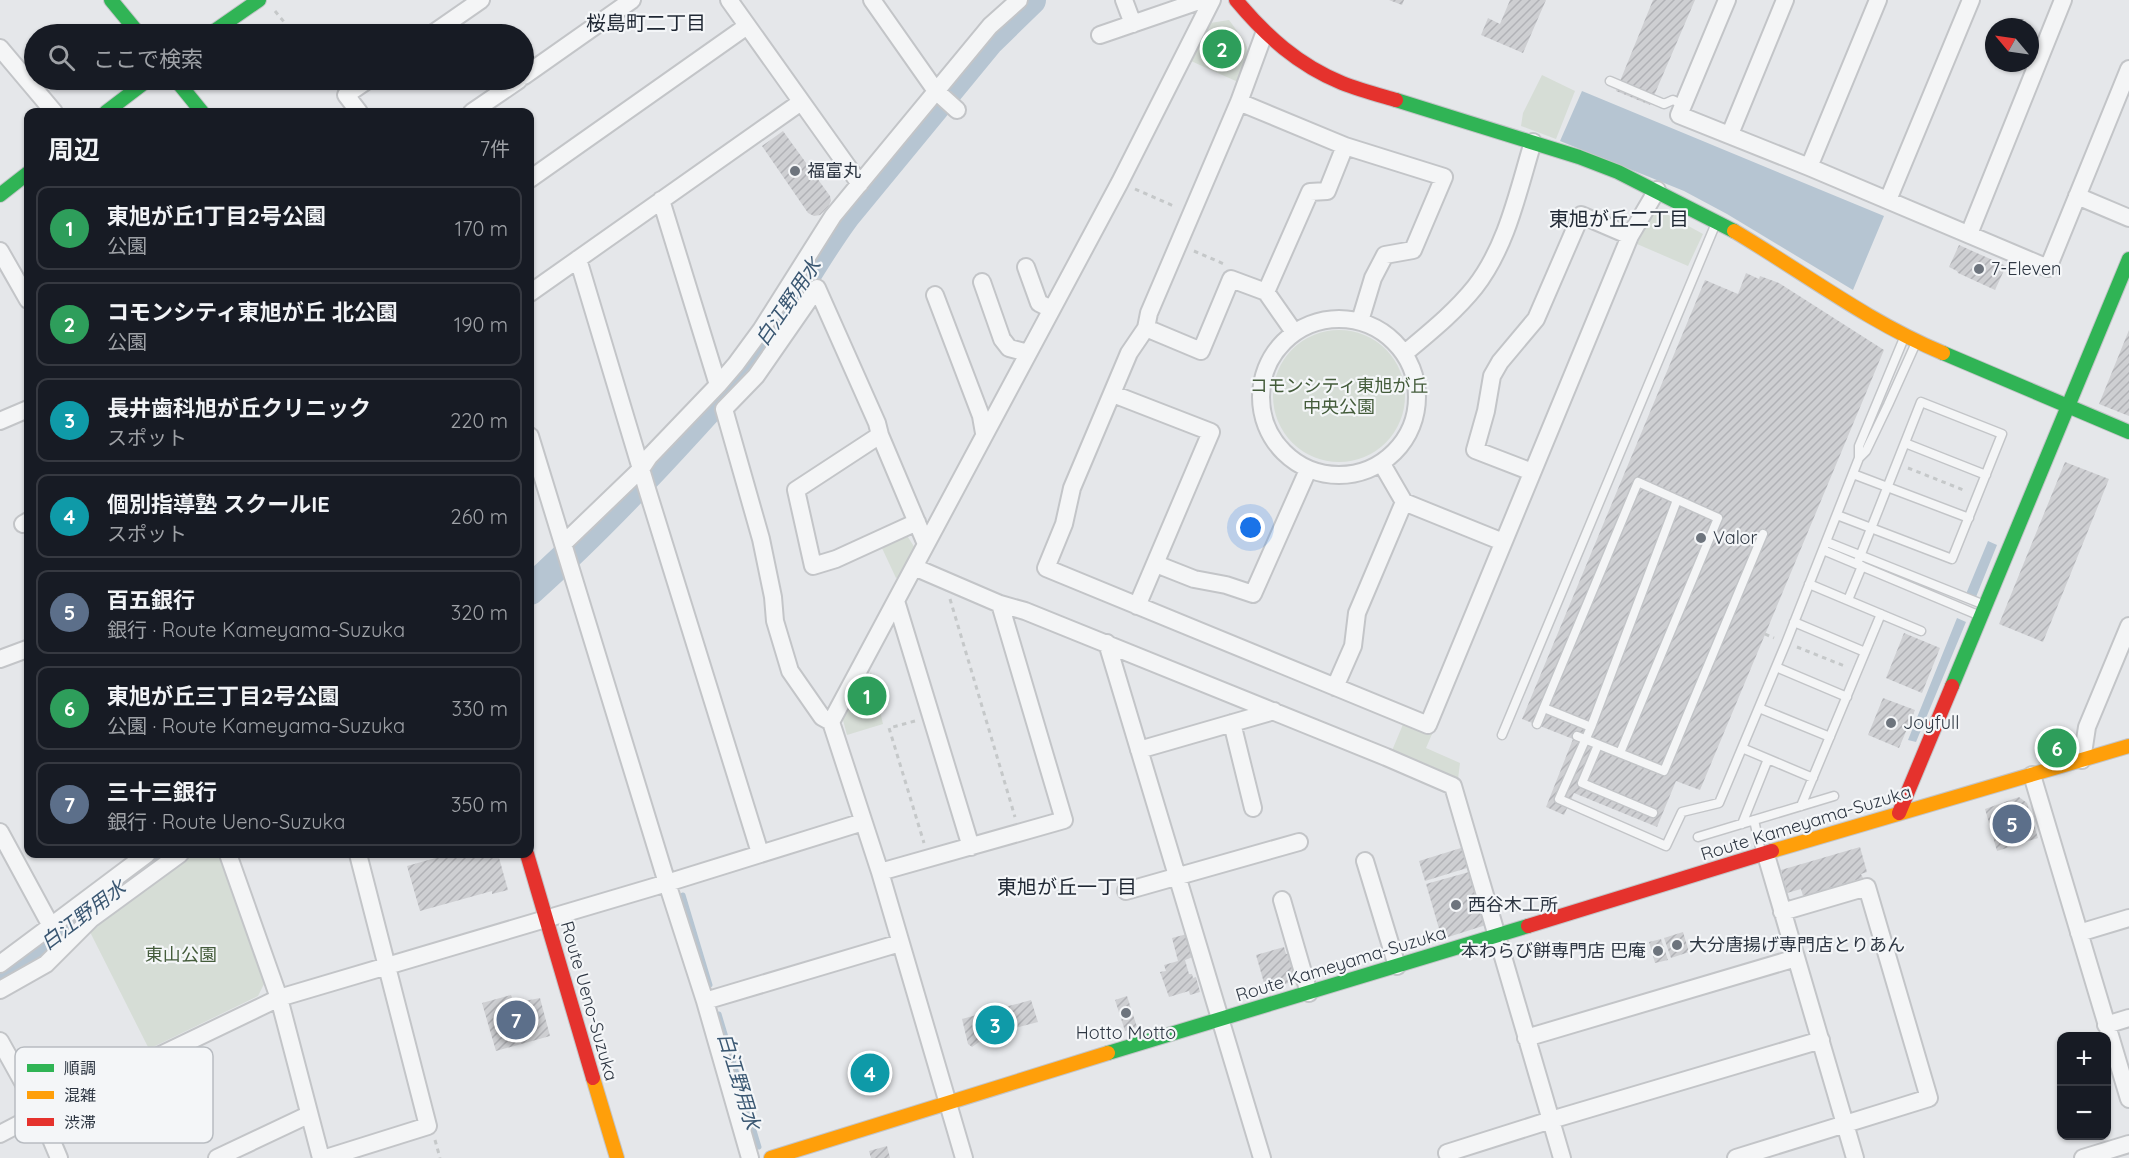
<!DOCTYPE html>
<html lang="ja">
<head>
<meta charset="utf-8">
<style>
	body { margin:0; font-family:Quicksand,"Noto Sans JP",sans-serif; background:#242831; color:#f1f3f6 }
	.controls { position:absolute; right:18px; bottom:18px; display:grid; overflow:hidden; border-radius:12px; box-shadow:0 2px 4px #0004 }
	.controls button { width:54px; height:54px; display:grid; place-items:center; padding:0; border:0; border-bottom:2px solid #363941; background:#171b24; color:#f1f3f6; font:30px sans-serif }
	.compass { position:absolute; left:1985px; top:18px; width:54px; height:54px; border-radius:50%; background:#171b24; box-shadow:0 2px 4px #0004; rotate:299deg }
	.you { position:absolute; left:1251px; top:528px; width:21px; height:21px; margin:-15px; border:4px solid #fff; border-radius:50%; background:#1a73e8; box-shadow:0 0 0 9px #1a73e833 }
	.badge { display:grid; place-items:center; width:39px; height:39px; border-radius:50%; background:#6d747d; color:#fff; font-size:20px; font-weight:700 }
	.pin { position:absolute; translate:-50% -50%; border:3px solid #fff; box-shadow:0 2px 6px #0006 }
	.list { margin:0; padding:0; list-style:none }
	h2 { display:flex; justify-content:space-between; align-items:center; height:78px; margin:0; padding:0 24px; font-size:26px }
	h2 small { font-size:20px; font-weight:400; color:#9ea1a6 }
	.list li { display:grid; grid-template-columns:39px 1fr auto; gap:18px; align-items:center; box-sizing:border-box; height:84px; margin:0 12px 12px; padding:0 12px; border:2px solid #363941; border-radius:12px }
	.list b { display:block; font-size:22px; white-space:nowrap }
	.list p { margin:0; font-size:20px; white-space:nowrap; color:#9ea1a6 }
	.list em { font-size:20px; font-style:normal; color:#9ea1a6 }
	.icon { flex:none; width:33px; height:33px; fill:none; stroke:currentColor; stroke-width:2; stroke-linecap:round; stroke-linejoin:round }
	.map { position:relative; flex:none; width:2129px; height:1158px; overflow:hidden }
	.search { position:absolute; background:#171b24; box-shadow:0 2px 4px #0004; left:24px; top:24px; width:510px; height:66px; display:flex; align-items:center; gap:15px; box-sizing:border-box; padding:0 21px; border-radius:33px; color:#9ea1a6; font-size:22px }
	.panel { position:absolute; background:#171b24; box-shadow:0 2px 4px #0004; left:24px; top:108px; width:510px; height:750px; border-radius:12px }
	.map>svg:first-child { display:block }
	.green { fill:#d6ddd6 }
	.water { fill:#b6c5d2 }
	.lines { fill:none; stroke-linecap:round; stroke-linejoin:round }
	.stream { stroke:#b6c5d2; stroke-width:5 }
	.river { stroke:#b6c5d2; stroke-width:30 }
	.building { fill:url(#building-hatch) }
	.lane-casing { stroke:#c3c5c8; stroke-width:11 }
	.street-casing { stroke:#c3c5c8; stroke-width:20 }
	.fast-casing { stroke:#c3c5c8; stroke-width:16 }
	.slow-casing { stroke:#c3c5c8; stroke-width:16 }
	.jam-casing { stroke:#c3c5c8; stroke-width:16 }
	.path { stroke:#c5c8c9; stroke-width:3; stroke-dasharray:4.5 4.5; stroke-linecap:butt }
	.lane { stroke:#f4f5f6; stroke-width:8 }
	.street { stroke:#f4f5f6; stroke-width:16 }
	.fast { stroke:#30b455; stroke-width:14 }
	.slow { stroke:#ff9f0a; stroke-width:14 }
	.jam { stroke:#e5322d; stroke-width:14 }
	.poi-dot { fill:#6d747d; stroke:#f4f6f8; stroke-width:2 }
	.labels { text-anchor:middle; stroke-width:4.5; stroke-linejoin:round; paint-order:stroke }
	.poi-label { font-size:18px; fill:#2d3642; stroke:#f4f6f8; text-anchor:start }
	.park-label { font-size:18px; fill:#445c3b; stroke:#f4f6f8 }
	.street-label { font-size:18px; fill:#2d3642; stroke:#f4f6f8 }
	.neighbourhood-label { font-size:20px; fill:#1f2733; stroke:#f4f6f8 }
	.water-label { font-size:20px; font-style:italic; fill:#3a5772; stroke:#f4f6f8 }
	.key { fill:#f4f6f8; stroke:#b8bcc1; stroke-width:1.5 }
	.key-label { font-size:16px; fill:#2d3642 }
</style>
</head>
<body>
<div class="map">
<svg width="2129" height="1158" viewBox="0 0 2129 1158">
	<defs>
		<pattern id="building-hatch" width="6" height="6" patternUnits="userSpaceOnUse" patternTransform="scale(1.5)"><rect width="6" height="6" fill="#cecfd2"/><path d="M-1 1l2-2M0 6l6-6M5 7l2-2" fill="none" stroke="#b1b2b6"/></pattern>
	</defs>
	<rect width="100%" height="100%" fill="#e5e7ea"/>
	<path class="green" d="M1229 20C1251 50 1253 47 1238 82L1191 61 1210 23Z
		M1542 75 1575 91 1556 139 1521 126 1523 113Z
		M1663 212 1703 234 1688 266 1637 244 1652 216Z
		M1273 396a66 66 0 1 1 132 0a66 66 0 1 1-132 0Z
		M906 534 915 548 899 577 896 578 881 546Z
		M871 672 883 724 847 735 843 720Z
		M1404 722 1432 734 1426 748 1460 763 1458 779 1443 776 1391 753Z
		M2050 735 2071 742 2068 754 2038 764Z
		M191 854H221L265 982 258 996 149 1049 90 932Z"/>
	<path class="water" d="M1582 91 1884 216 1853 290 1727 214 1684 191 1560 141Z
		M1988 541 1997 545 1976 597 1966 594Z
		M1957 618 1966 622 1916 742 1908 740Z"/>
	<g class="lines">
		<path class="stream" d="M683 895 710 985
			M719 1014 759 1147"/>
		<path class="river" d="M530 590C586 540 639 485 690 429 707 410 725 391 742 371 781 323 808 266 845 216L989 41 1031 0
			M0 977 28 958 166 854"/>
	</g>
	<path class="building" d="M1389 0H1404L1402 5Z
		M1510 0H1546L1523 53 1481 35 1488 18 1500 24Z
		M1653 0H1695L1650 105 1616 91Z
		M783 131 830 196 831 201 828 207 820 215 814 216 808 213 762 146Z
		M1959 245 2006 266 1995 290 1958 273 1957 271 1949 267Z
		M1746 273 1759 279 1760 276 1779 283 1884 350 1700 790 1676 781 1657 827 1574 793 1564 815 1546 807 1573 739 1522 719 1705 280 1738 294Z
		M2129 330V416L2099 404Z
		M2065 462 2109 479 2043 642 1999 624Z
		M1904 633 1940 648 1922 693 1886 678Z
		M1883 698 1915 710 1899 748 1868 735Z
		M2019 797 2027 803 2038 838 1997 851 1985 809Z
		M1860 847 1867 872 1861 874 1863 878 1803 896 1801 889 1787 893 1781 870Z
		M1461 848 1467 868 1425 881 1419 861Z
		M450 854H498L508 890 492 894V891L420 911 407 866Z
		M1469 872 1486 925 1442 939 1426 884Z
		M1683 932 1689 952 1671 958 1664 938Z
		M1187 934 1193 957 1185 960 1189 974H1192L1193 978 1196 977 1200 992 1190 995 1189 991 1169 997 1160 972 1166 971 1164 965 1178 961 1172 938Z
		M1661 939 1668 960 1655 963 1649 942Z
		M1284 947 1286 954 1290 953 1298 980 1266 990 1256 955Z
		M511 995 514 1003 540 998 550 1036 496 1051 482 1003Z
		M1127 996 1137 1027 1125 1031 1115 1000Z
		M1031 1000 1038 1022 1015 1028 1010 1034 979 1042 972 1047 968 1044 962 1019Z
		M883 1059 889 1078 858 1088 852 1068Z
		M887 1146 890 1158H871L869 1151Z"/>
	<g class="lines">
		<defs>
			<path id="lane" d="M1610 81 1664 104 1673 100 1683 105
				M1905 443 1986 475
				M1859 458 1866 451 1888 405 1915 345
				M1853 474 1969 518
				M1677 500 1591 727 1559 799 1666 846 1682 812 1719 803 1786 643 1859 458V446L1904 338
				M1837 515 1952 559 2002 434 1921 402 1857 564
				M1827 542 1982 604
				M1823 550 1978 615
				M1809 584 1921 631
				M1848 600 1862 566
				M1794 622 1865 652
				M1776 667 1847 697
				M1544 708 1591 727
				M1759 708 1830 737
				M1537 724 1638 482 1718 518 1620 753
				M1502 735 1716 223
				M1577 736 1664 771 1763 534
				M1598 745 1582 783 1653 813
				M1742 748 1813 778
				M1801 806 1881 614
				M1754 820 1761 852
				M1742 824 1768 759
				M1698 837 1834 796"/>
			<path id="street" d="M729 0 860 184
				M872 0 936 91 957 110
				M1124 0 1133 24
				M1727 0 1679 115 1809 167 2048 268 2129 69
				M432 34 481 0
				M1264 34 1239 102 1149 313 1146 328 1129 353 1072 488 1064 524 1046 568 1428 725 1630 236 1657 190
				M1100 35 1202 0
				M0 48 54 112
				M524 76 632 0
				M1239 102 1345 146
				M359 112 346 95 368 80
				M472 112 519 80
				M1730 134 1785 0
				M1809 167 1878 0
				M530 179 747 26
				M2077 196 2129 218
				M661 200 718 385
				M1888 200 1971 0
				M1969 234 2063 0
				M0 251 28 300
				M578 259 647 489 760 853
				M1026 267 1039 303 1051 309
				M982 282 1002 339 1009 348 1028 353
				M530 293 801 102
				M935 295 981 416 984 433
				M1261 397a78 78 0 1 1 156 0a78 78 0 1 1-156 0Z
				M1146 328 1201 351 1231 279 1266 292
				M1294 332 1266 292 1310 192 1327 191 1345 146 1444 177 1413 250 1385 255 1373 278 1360 321
				M1405 353C1430 332 1455 312 1475 287 1507 246 1518 191 1533 142
				M1113 394 1211 432 1137 606
				M0 421 28 409
				M880 435 877 423 817 288 756 376 724 409 761 539 773 597 775 621 790 671 822 717 831 722 880 872 964 1158
				M1382 464 1404 502 1503 542
				M1532 472 1475 450 1486 411 1492 376 1500 362 1536 319 1581 215 1630 236
				M917 522 836 559 813 566 796 490 880 435 926 544
				M23 524 28 521
				M563 544 641 469 649 457 718 385 736 364 761 330 833 216 990 26 1019 0
				M1156 564 1194 579 1226 585 1253 594 1308 470
				M914 567 1000 604 1025 611 1386 757 1453 786 1562 1158
				M896 601 971 847
				M1107 643 1262 1158
				M0 659 27 649
				M1335 687 1353 646 1357 613 1404 502
				M831 722 1120 182 1212 0
				M1232 723 1253 808
				M1139 750 1274 711
				M2082 760 2087 727 2129 626
				M2032 775 2129 1099
				M0 832 51 926 147 854
				M1766 855 1855 1158
				M1365 861 1397 966
				M880 872 1064 820 1000 604
				M1126 891 1299 842
				M1282 900 1309 993
				M2079 933 2129 918
				M0 964 51 926
				M0 990 46 964 91 919 180 854
				M705 1001 900 943
				M2106 1025 2129 1018
				M1526 1038 1796 958
				M0 1041 40 1113 279 998 228 854
				M0 1134 40 1113 59 1158
				M1447 1153 1551 1120 1821 1040
				M217 1158 308 1115
				M321 1158 279 998 667 883 530 436
				M326 1158 428 1126 358 854
				M750 1158 705 1001 667 883 863 822
				M1736 1158 1929 1098 1867 887 1782 912
				M2083 1158 2129 1144"/>
			<path id="fast" d="M111 0 139 34
				M210 34 259 0
				M176 80 202 112
				M1396 100 1579 157 1618 172 1734 231
				M106 112 148 80
				M0 195 28 173
				M1943 353 2129 432
				M1952 686 2129 259
				M1108 1053 1528 926"/>
			<path id="slow" d="M1734 231C1803 272 1868 322 1943 353
				M1772 851 2129 746
				M593 1078 617 1158
				M771 1158 1108 1053"/>
			<path id="jam" d="M1236 0C1266 36 1298 65 1342 83 1360 90 1379 95 1396 100
				M1899 813 1952 686
				M527 854 593 1078
				M1528 926 1772 851"/>
		</defs>
		<use href="#lane" class="lane-casing"/>
		<use href="#street" class="street-casing"/>
		<use href="#fast" class="fast-casing"/>
		<use href="#slow" class="slow-casing"/>
		<use href="#jam" class="jam-casing"/>
		<path class="path" d="M275 11 294 34
			M1135 189 1176 207
			M1194 251 1224 264
			M1908 468 1966 491
			M950 599 1015 817
			M1765 634 1774 638
			M1797 647 1847 667
			M915 721 889 728 924 843
			M435 1140 440 1158"/>
		<use href="#lane" class="lane"/>
		<use href="#street" class="street"/>
		<use href="#fast" class="fast"/>
		<use href="#slow" class="slow"/>
		<use href="#jam" class="jam"/>
	</g>
	<g class="poi-dot">
		<circle cx="795" cy="171" r="6"/>
		<circle cx="1979" cy="269" r="6"/>
		<circle cx="1701" cy="538" r="6"/>
		<circle cx="1891" cy="723" r="6"/>
		<circle cx="1456" cy="905" r="6"/>
		<circle cx="1677" cy="945" r="6"/>
		<circle cx="1658" cy="951" r="6"/>
		<circle cx="1126" cy="1013" r="6"/>
	</g>
	<g class="labels">
		<g class="poi-label">
			<text x="807" y="177">福富丸</text>
			<text x="1991" y="275">7-Eleven</text>
			<text x="1713" y="544">Valor</text>
			<text x="1903" y="729">Joyfull</text>
			<text x="1468" y="911">西谷木工所</text>
			<text x="1689" y="951">大分唐揚げ専門店とりあん</text>
			<text x="1646" y="957" text-anchor="end">本わらび餅専門店 巴庵</text>
			<text x="1126" y="1039" text-anchor="middle">Hotto Motto</text>
		</g>
		<g class="park-label">
			<text x="1339" y="392">コモンシティ東旭が丘<tspan x="1339" dy="21">中央公園</tspan></text>
			<text x="181" y="961">東山公園</text>
		</g>
		<g class="street-label">
			<text transform="translate(1806 823) rotate(-17)" y="6">Route Kameyama-Suzuka</text>
			<text transform="translate(1341 964) rotate(-17)" y="6">Route Kameyama-Suzuka</text>
			<text transform="translate(589 1001) rotate(74)" y="6">Route Ueno-Suzuka</text>
		</g>
		<g class="neighbourhood-label">
			<text x="646" y="30">桜島町二丁目</text>
			<text x="1619" y="226">東旭が丘二丁目</text>
			<text x="1067" y="894">東旭が丘一丁目</text>
		</g>
		<g class="water-label">
			<text transform="translate(788 302) rotate(-56)" y="7">白江野用水</text>
			<text transform="translate(83 915) rotate(-37)" y="7">白江野用水</text>
			<text transform="translate(739 1081) rotate(73)" y="7">白江野用水</text>
		</g>
	</g>
	<rect x="15" y="1047" width="198" height="96" rx="9" class="key"/>
	<rect x="27" y="1064" width="27" height="8" fill="#30b455"/>
	<rect x="27" y="1091" width="27" height="8" fill="#ff9f0a"/>
	<rect x="27" y="1118" width="27" height="8" fill="#e5322d"/>
	<g class="key-label">
		<text x="64" y="1074">順調</text>
		<text x="64" y="1101">混雑</text>
		<text x="64" y="1128">渋滞</text>
	</g>
</svg>
<div class="controls">
<button>+</button>
<button>−</button>
</div>
<svg class="compass" viewBox="-18 -18 36 36"><path d="M0-13l5 13h-10z" fill="#e53935"/><path d="M0 13l5-13h-10z" fill="#9ea1a6"/></svg>
<div class="you"></div>
<div class="pin badge" style="left:867px;top:696px;background:#2e9e5b">1</div>
<div class="pin badge" style="left:1222px;top:49px;background:#2e9e5b">2</div>
<div class="pin badge" style="left:995px;top:1025px;background:#0f9aa8">3</div>
<div class="pin badge" style="left:870px;top:1073px;background:#0f9aa8">4</div>
<div class="pin badge" style="left:2012px;top:824px;background:#5c6f8a">5</div>
<div class="pin badge" style="left:2057px;top:748px;background:#2e9e5b">6</div>
<div class="pin badge" style="left:516px;top:1020px;background:#5c6f8a">7</div>
<div class="search"><svg class="icon" aria-label="search" viewBox="0 0 24 24"><circle cx="10" cy="10" r="6"/><path d="M15 15l6 6"/></svg>ここで検索</div>
<section class="panel">
<h2>周辺<small>7件</small></h2>
<ul class="list">
<li><span class="badge" style="background:#2e9e5b">1</span><div><b>東旭が丘1丁目2号公園</b><p>公園</p></div><em>170 m</em></li>
<li><span class="badge" style="background:#2e9e5b">2</span><div><b>コモンシティ東旭が丘 北公園</b><p>公園</p></div><em>190 m</em></li>
<li><span class="badge" style="background:#0f9aa8">3</span><div><b>長井歯科旭が丘クリニック</b><p>スポット</p></div><em>220 m</em></li>
<li><span class="badge" style="background:#0f9aa8">4</span><div><b>個別指導塾 スクールIE</b><p>スポット</p></div><em>260 m</em></li>
<li><span class="badge" style="background:#5c6f8a">5</span><div><b>百五銀行</b><p>銀行 · Route Kameyama-Suzuka</p></div><em>320 m</em></li>
<li><span class="badge" style="background:#2e9e5b">6</span><div><b>東旭が丘三丁目2号公園</b><p>公園 · Route Kameyama-Suzuka</p></div><em>330 m</em></li>
<li><span class="badge" style="background:#5c6f8a">7</span><div><b>三十三銀行</b><p>銀行 · Route Ueno-Suzuka</p></div><em>350 m</em></li>
</ul>
</section>
</div>
</body>
</html>
